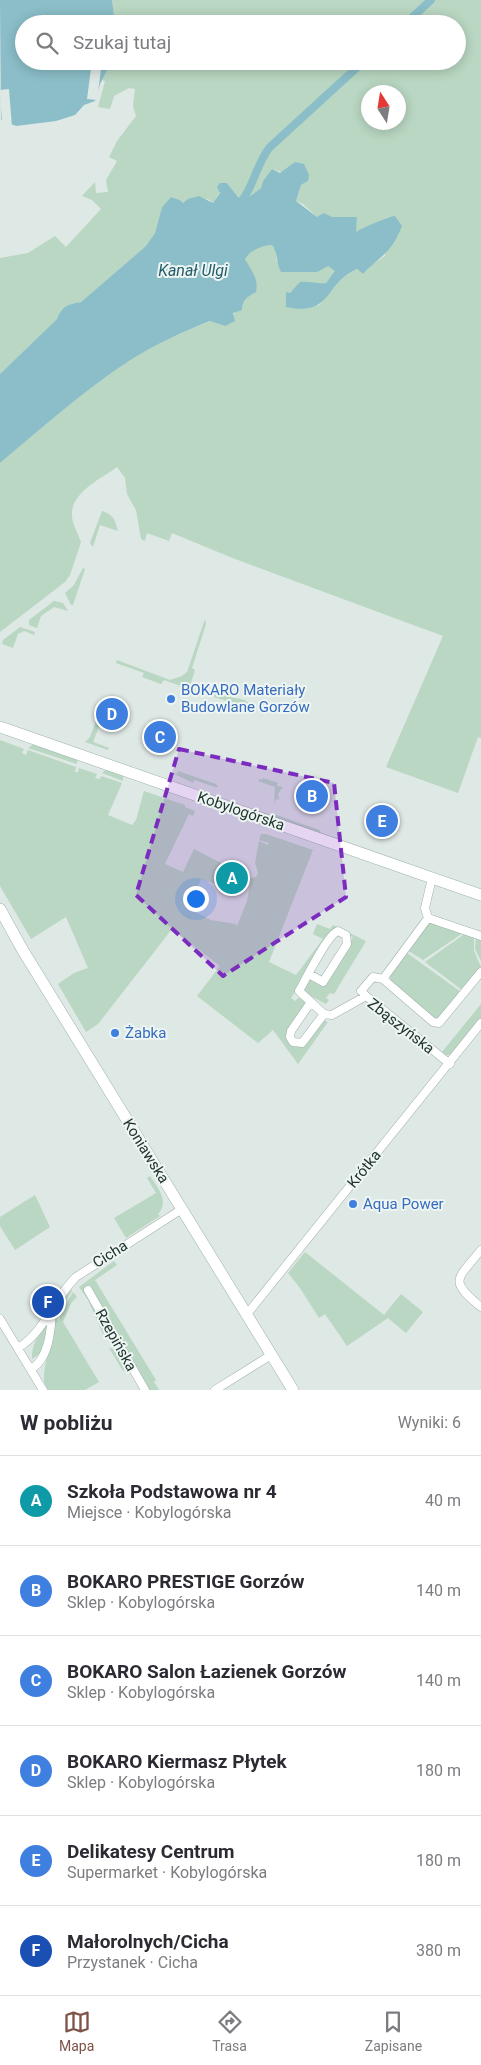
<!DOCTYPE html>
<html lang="pl">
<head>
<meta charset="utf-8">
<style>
	body { margin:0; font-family:Roboto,sans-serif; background:#f2f2f3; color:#2b2b33 }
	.compass { position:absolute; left:361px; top:85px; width:45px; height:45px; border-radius:50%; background:#fff; box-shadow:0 2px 12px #0003; rotate:348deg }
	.you { position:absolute; left:195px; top:898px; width:18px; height:18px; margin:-12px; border:4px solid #fff; border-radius:50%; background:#1a73e8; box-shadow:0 0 0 8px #1a73e833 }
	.badge { display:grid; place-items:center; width:32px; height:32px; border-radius:50%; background:#7e5348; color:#fff; font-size:16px; font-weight:700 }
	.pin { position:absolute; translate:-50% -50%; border:2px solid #fff; box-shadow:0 1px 5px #0006 }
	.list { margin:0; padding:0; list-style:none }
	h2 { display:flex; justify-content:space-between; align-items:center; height:65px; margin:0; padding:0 20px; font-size:21px }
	h2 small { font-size:16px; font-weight:400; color:#7c7c81 }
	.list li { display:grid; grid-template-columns:32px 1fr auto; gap:15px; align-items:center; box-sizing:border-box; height:90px; padding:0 20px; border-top:1px solid #e1e1e2 }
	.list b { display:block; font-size:19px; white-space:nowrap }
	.list p { margin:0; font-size:16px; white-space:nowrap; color:#7c7c81 }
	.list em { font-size:16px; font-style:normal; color:#7c7c81 }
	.icon { flex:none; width:28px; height:28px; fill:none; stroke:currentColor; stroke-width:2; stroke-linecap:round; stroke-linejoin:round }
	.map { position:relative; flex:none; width:481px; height:1390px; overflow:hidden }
	.search { position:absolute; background:#fff; box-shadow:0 2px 12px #0003; left:15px; right:15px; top:15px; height:55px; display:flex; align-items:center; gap:12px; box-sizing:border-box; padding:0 18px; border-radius:28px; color:#7c7c81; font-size:19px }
	.sheet { height:605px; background:#fff }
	nav { display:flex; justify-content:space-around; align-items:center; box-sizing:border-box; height:70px; border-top:1px solid #e1e1e2; background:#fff; font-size:14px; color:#7c7c81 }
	nav a { display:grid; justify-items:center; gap:2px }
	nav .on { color:#7e5348 }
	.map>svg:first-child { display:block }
	.green { fill:#b9d7c2; fill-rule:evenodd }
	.water { fill:#8bbec8 }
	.pier { fill:#dee8e4 }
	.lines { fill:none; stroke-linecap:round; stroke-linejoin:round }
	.canal { stroke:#8bbec8; stroke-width:8 }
	.street-casing { stroke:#a2afab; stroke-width:9 }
	.secondary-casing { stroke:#9fb3ac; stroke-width:12 }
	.street { stroke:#fff; stroke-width:8 }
	.secondary { stroke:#fff; stroke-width:11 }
	.marked { fill:#7b2cbf; fill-opacity:0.2; stroke:#7b2cbf; stroke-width:4; stroke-dasharray:10 6; stroke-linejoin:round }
	.shop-dot { fill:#3f7fe0; stroke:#eef5f2; stroke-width:2 }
	.labels { text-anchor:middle; stroke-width:4; stroke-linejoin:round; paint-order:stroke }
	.shop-label { font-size:15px; fill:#366cbe; stroke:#eef5f2; text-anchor:start }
	.street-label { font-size:15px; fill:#213631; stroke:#eef5f2 }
	.water-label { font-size:16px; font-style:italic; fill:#225d6b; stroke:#eef5f2 }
</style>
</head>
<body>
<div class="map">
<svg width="481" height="1390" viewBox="0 0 481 1390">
	<rect width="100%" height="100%" fill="#dee8e4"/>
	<path class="green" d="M112 0H481V738L478 737 458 793 386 767 443 636 230 557 172 533 169 541 147 533 145 541 141 539 136 510 127 494 125 478 117 467C101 479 69 493 72 517 73 525 78 534 81 542L70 575 65 582 0 632V463C42 428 83 391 129 361 154 345 182 332 211 321L225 326 246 297 256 292 245 259C250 251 262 245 272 245L275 250 277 262 328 266 336 271 326 283 298 286 290 293 286 292 318 306C332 293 339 277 357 269L363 274 373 264 385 256 388 217C377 223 366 226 355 233L357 217H317L303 204 296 201 301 185 308 181 272 169 263 181 261 188 242 202 227 183H220V192L213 203 208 199 183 203 180 200 171 197 162 207 155 233 146 246 81 302C68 304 62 306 57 319L0 374V258L28 253 55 236 66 247 101 209 92 200 82 196 95 182 96 193 108 192 106 180 117 161 109 157 117 141 136 116 133 106 135 89 129 88 114 96 110 109 98 107 105 81 102 80 112 61H457V24H115ZM368 92H398V122H368Z
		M102 511C114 515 115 520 118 531L100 525 93 547 90 543Z
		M83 568 85 569 73 605H71L65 593 74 585Z
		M54 601 63 603 68 611 54 607 41 616 37 628 29 625V620Z
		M205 619 206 624 192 668 195 670 189 689 164 680 161 684 142 677 144 673 116 663 117 660 170 680 182 676 187 672Z
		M20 627 35 632 34 635 24 631 18 634 13 648 2 644 3 640Z
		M215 694 245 700 250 705V708L214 697Z
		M103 702 108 703 93 742 109 748 108 750 85 742 90 737Z
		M0 740 24 749 22 753 26 755 28 750 76 767 75 772H78L79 768 97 774 95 778 100 779 101 776 122 783 108 815 132 825 136 820 144 791 185 805V807L195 811 193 816 189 814 165 864 183 872 194 849 225 865 215 884 201 879 189 909 211 920 236 924 237 926 247 901 251 878 256 877 258 873 255 863 259 841 268 845 269 843 259 840 261 834H266L313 850 269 962 296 975 323 939 313 934 317 924 330 929 333 925 366 941 334 994 330 993 326 998 329 1000 326 1004 305 993V985L310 980 324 987 353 937 335 929 291 998 295 1001 298 998 303 999 306 1003 286 1034 290 1044 294 1047 302 1046 323 1020 328 1022 298 1064 273 1030 258 1043 197 996 220 966 172 929 98 1024 86 1032 58 984 74 973 88 968 66 917 31 939 0 886Z
		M34 744 77 759V764L28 748Z
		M107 769 123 776V781L102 773Z
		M178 771 216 784 218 787H216L218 788 194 780 193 783 170 772 177 774Z
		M263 778 278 783 277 786 283 787 278 794 279 800 276 799 274 804 275 787 258 781 259 779 262 780Z
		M271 813 320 830 321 835 271 816Z
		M434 922 463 933 423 960 409 951 427 925Z
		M466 933 474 937V951L481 967 462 990 425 962Z
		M476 937 481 939V961L475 949Z
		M407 953 461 992 438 1018H431L391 982 390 975Z
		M481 1004V1018L452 1055H446L442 1052Z
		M150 1176C157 1187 170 1201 158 1214L160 1216 126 1238 114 1218 156 1193 147 1178Z
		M35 1195 50 1227 15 1250 0 1226V1217Z
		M305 1252 384 1315 401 1294 423 1312 406 1333 388 1318 347 1346 325 1314 319 1318 300 1288 288 1273Z
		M114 1261 117 1265 95 1280 156 1380 154 1382 159 1390H147L87 1289 105 1328 106 1332 103 1334 88 1300 79 1287Z
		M71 1289 72 1291 66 1300 57 1320 59 1321 61 1313 73 1292 77 1297 71 1303 63 1322 99 1382 85 1390H48L44 1382V1374C49 1344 54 1315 71 1289Z
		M49 1322 41 1353 32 1359C31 1346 39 1331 49 1322Z
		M109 1348 116 1349 125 1363V1370L123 1371Z"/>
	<path class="water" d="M0 0H112L115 24H24V61H112L100 84 95 101 84 105 75 115 56 121 16 126 1 120Z
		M295 162 304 164 309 175 308 181 301 185 296 201 317 217 324 213 332 217H357L356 232C362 228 387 217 395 216L402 226C391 254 381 255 363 274L357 269C324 283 333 317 286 307V292L290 293 300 282C310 281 317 284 326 283L335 271 328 266 317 272H281C276 263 278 253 272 245 262 245 250 251 245 259 251 271 259 278 256 292 247 297 242 300 242 310L233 313 235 321 225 326 210 321C182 332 154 345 129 361 83 391 42 428 0 463V374L57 319C62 306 68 304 81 302L146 246 155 233 162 207 171 197 180 200 183 203 188 199 199 196 213 203 220 193 217 187 220 183H227L242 202 261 188 263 181 272 169 280 173Z"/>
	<path class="pier" d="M92 61H102L97 100 87 99Z
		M9 89 12 127 2 124 0 90Z"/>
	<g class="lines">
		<path class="canal" d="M405 24 431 0
			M235 208C253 193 255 165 270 147L364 61"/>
		<defs>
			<path id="street" d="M428 918 425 908 432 878
				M309 974 323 982 347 944 346 935 338 931C327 935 306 979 299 991L324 1014
				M383 979 428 918 481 936
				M366 996 361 991 373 977 383 979 433 1022 439 1023 481 972
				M311 1002 291 1031 290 1037 293 1042 302 1043 324 1014
				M324 1014 332 1015 366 996 450 1064
				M481 1250C457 1280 448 1280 481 1307
				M88 1290 145 1390
				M247 1314 481 1023
				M0 1319 43 1390
				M18 1348C45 1332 54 1298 76 1277L182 1209
				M31 1369C49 1359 51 1330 52 1311
				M215 1390 271 1355"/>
			<path id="secondary" d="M0 727 481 895
				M0 909 22 949 293 1390"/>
		</defs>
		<use href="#street" class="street-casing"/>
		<use href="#secondary" class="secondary-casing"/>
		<use href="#street" class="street"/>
		<use href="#secondary" class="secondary"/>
	</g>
	<path class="marked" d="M179 749 334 783 346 897 223 976 136 895Z"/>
	<g class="shop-dot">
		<circle cx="171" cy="699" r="5"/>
		<circle cx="115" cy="1033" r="5"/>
		<circle cx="353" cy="1204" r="5"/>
	</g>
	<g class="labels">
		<g class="shop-label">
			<text x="181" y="695">BOKARO Materiały<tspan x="181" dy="17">Budowlane Gorzów</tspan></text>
			<text x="125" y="1038">Żabka</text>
			<text x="363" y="1209">Aqua Power</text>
		</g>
		<g class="street-label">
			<text transform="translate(241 811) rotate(19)" y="5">Kobylogórska</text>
			<text transform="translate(401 1026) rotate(38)" y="5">Zbąszyńska</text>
			<text transform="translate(146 1151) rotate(58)" y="5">Koniawska</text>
			<text transform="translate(364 1169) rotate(-51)" y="5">Krótka</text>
			<text transform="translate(110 1254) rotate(-32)" y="5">Cicha</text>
			<text transform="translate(116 1340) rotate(61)" y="5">Rzepińska</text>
		</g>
		<g class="water-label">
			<text x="193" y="276">Kanał Ulgi</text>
		</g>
	</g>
</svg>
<svg class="compass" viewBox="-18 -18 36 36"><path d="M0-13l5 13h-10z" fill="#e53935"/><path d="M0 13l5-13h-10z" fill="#7c7c81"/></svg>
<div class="you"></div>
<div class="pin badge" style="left:232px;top:878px;background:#0f9aa8">A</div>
<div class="pin badge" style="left:312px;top:796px;background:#3f7fe0">B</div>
<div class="pin badge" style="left:160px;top:737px;background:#3f7fe0">C</div>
<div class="pin badge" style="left:112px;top:714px;background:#3f7fe0">D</div>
<div class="pin badge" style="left:382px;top:821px;background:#3f7fe0">E</div>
<div class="pin badge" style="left:48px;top:1302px;background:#1a4fb4">F</div>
<div class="search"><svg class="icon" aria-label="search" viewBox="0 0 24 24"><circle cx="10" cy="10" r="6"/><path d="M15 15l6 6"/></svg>Szukaj tutaj</div>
</div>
<section class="sheet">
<h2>W pobliżu<small>Wyniki: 6</small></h2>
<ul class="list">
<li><span class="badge" style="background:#0f9aa8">A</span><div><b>Szkoła Podstawowa nr 4</b><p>Miejsce · Kobylogórska</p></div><em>40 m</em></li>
<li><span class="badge" style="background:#3f7fe0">B</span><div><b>BOKARO PRESTIGE Gorzów</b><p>Sklep · Kobylogórska</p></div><em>140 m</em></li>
<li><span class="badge" style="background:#3f7fe0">C</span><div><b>BOKARO Salon Łazienek Gorzów</b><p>Sklep · Kobylogórska</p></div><em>140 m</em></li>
<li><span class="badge" style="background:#3f7fe0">D</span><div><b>BOKARO Kiermasz Płytek</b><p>Sklep · Kobylogórska</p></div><em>180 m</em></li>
<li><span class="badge" style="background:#3f7fe0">E</span><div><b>Delikatesy Centrum</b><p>Supermarket · Kobylogórska</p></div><em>180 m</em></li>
<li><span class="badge" style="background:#1a4fb4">F</span><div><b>Małorolnych/Cicha</b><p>Przystanek · Cicha</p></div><em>380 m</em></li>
</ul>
</section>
<nav>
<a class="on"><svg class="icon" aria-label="map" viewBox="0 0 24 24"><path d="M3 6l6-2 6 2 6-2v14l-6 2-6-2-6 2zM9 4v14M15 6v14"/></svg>Mapa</a>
<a><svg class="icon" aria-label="directions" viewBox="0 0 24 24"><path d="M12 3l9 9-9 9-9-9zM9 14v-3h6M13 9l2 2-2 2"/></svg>Trasa</a>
<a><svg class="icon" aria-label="saved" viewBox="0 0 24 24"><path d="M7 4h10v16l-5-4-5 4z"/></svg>Zapisane</a>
</nav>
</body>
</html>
